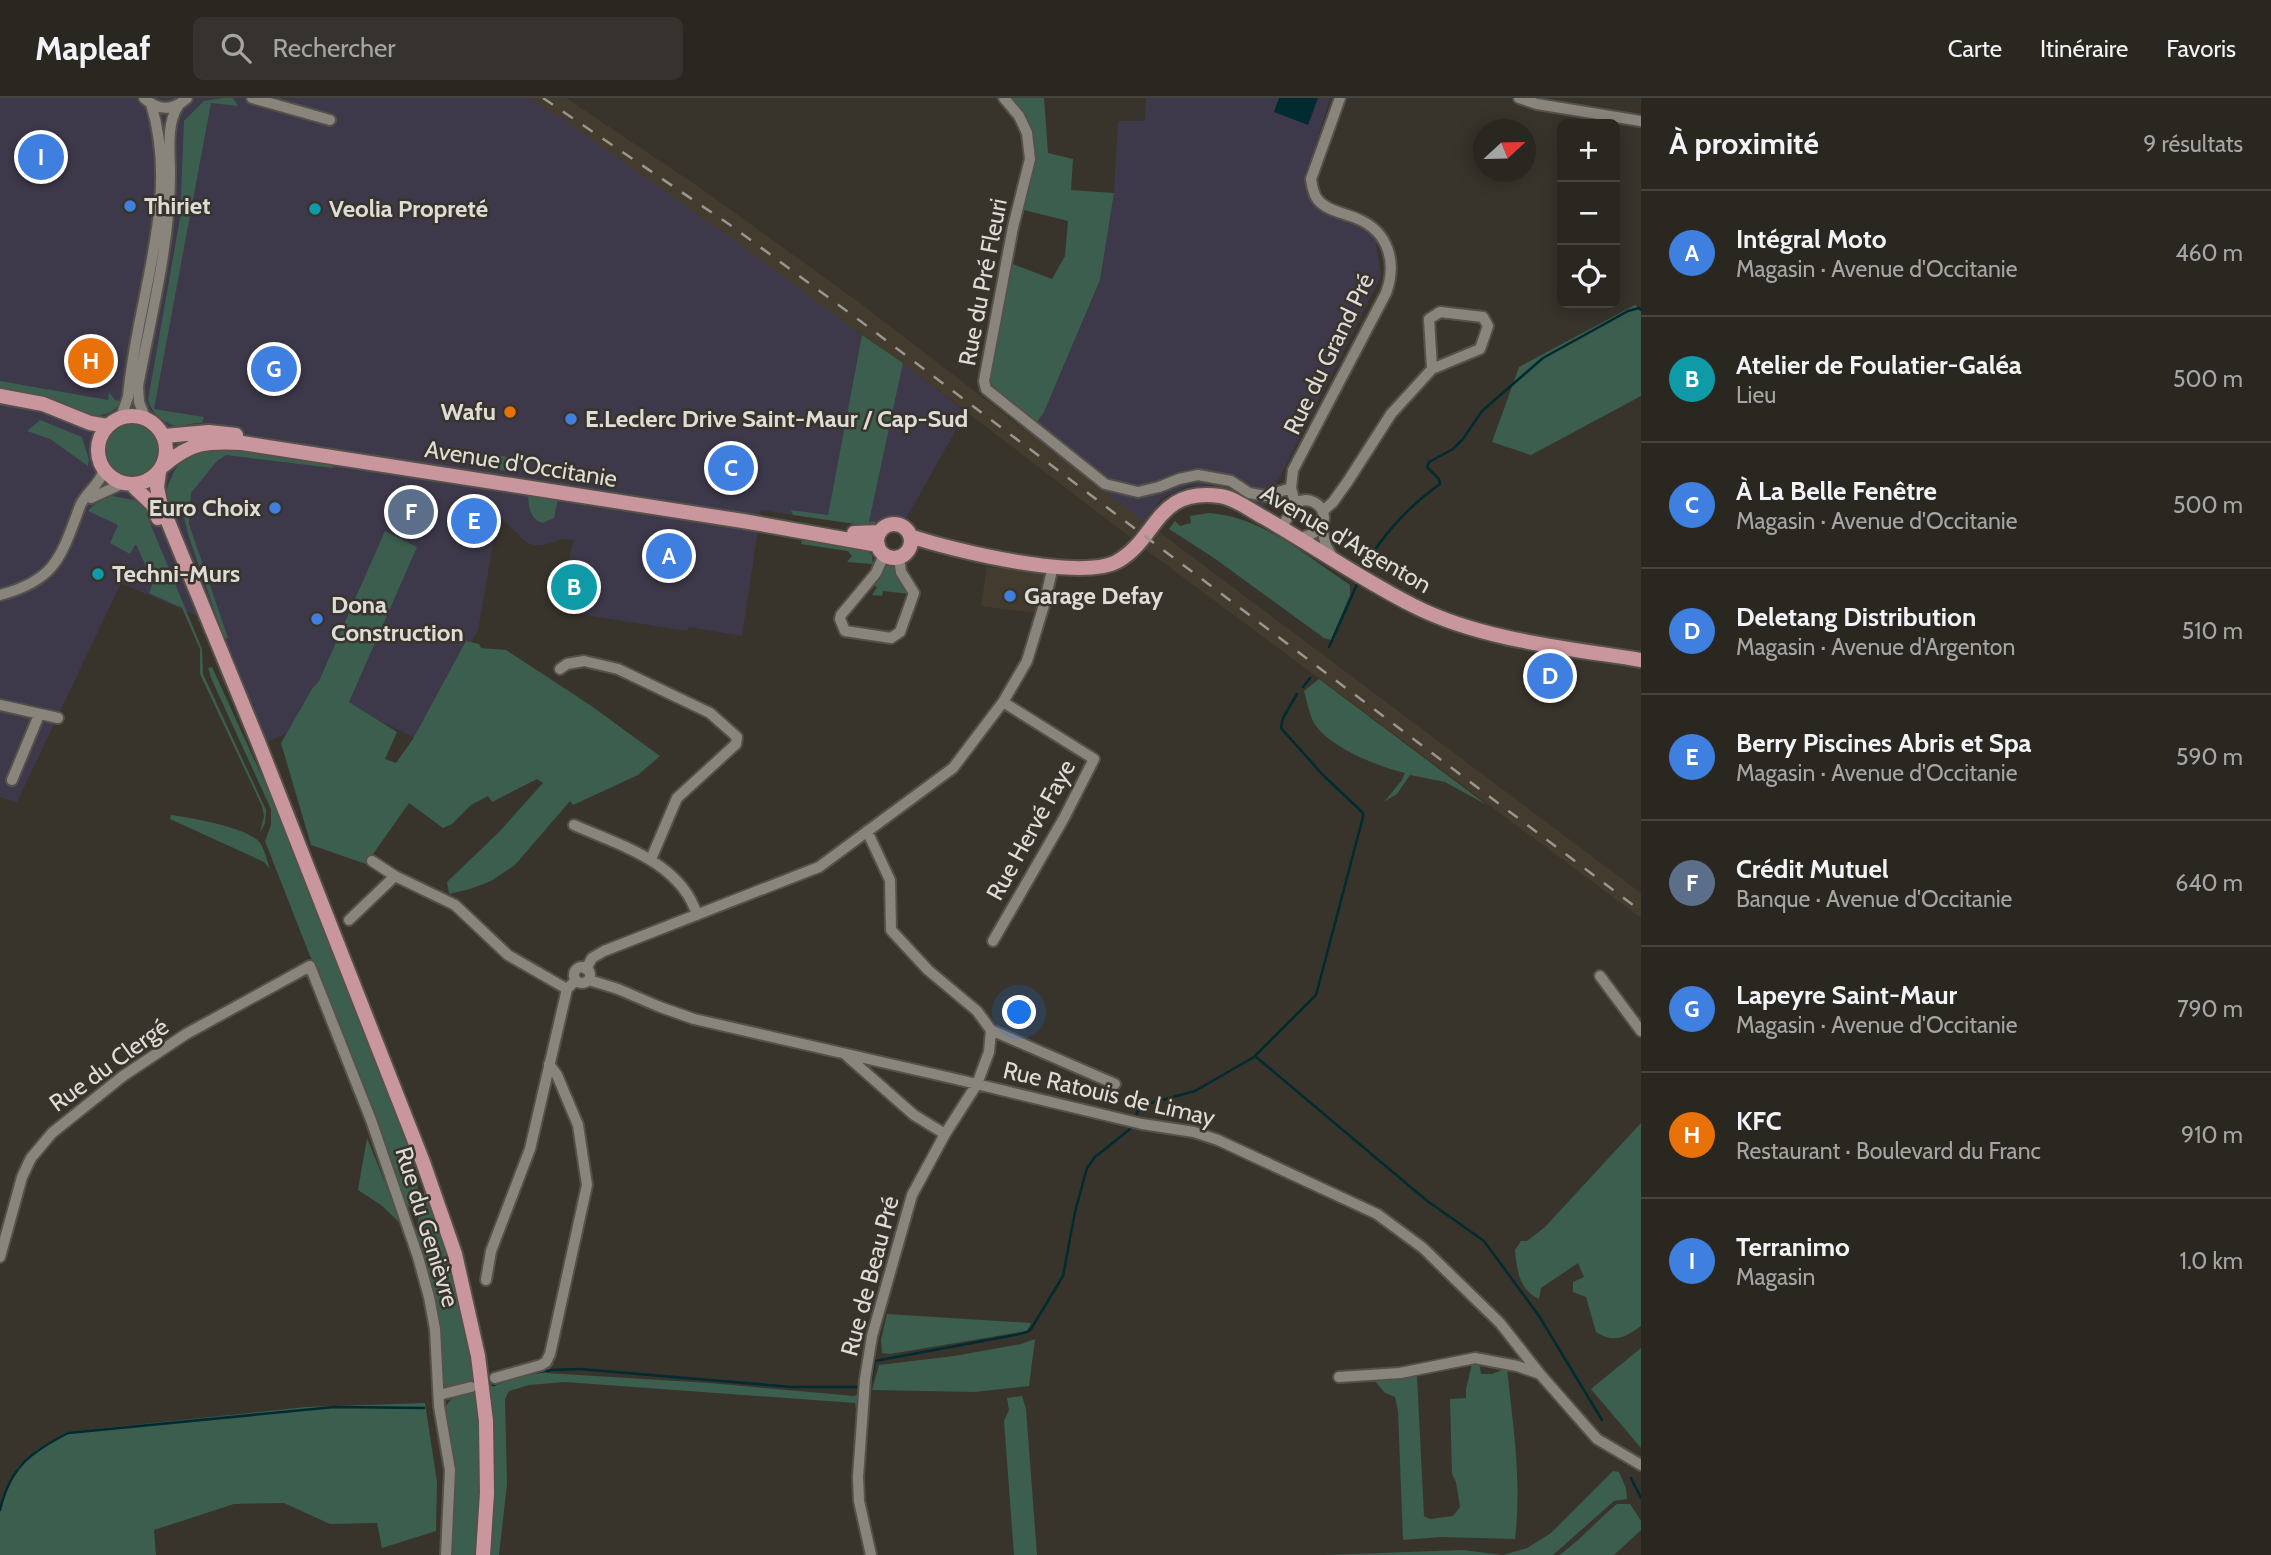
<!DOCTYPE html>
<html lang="fr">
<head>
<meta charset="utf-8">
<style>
	body { margin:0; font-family:Cabin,sans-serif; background:#36332e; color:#f1f3f6 }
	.controls { position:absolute; right:21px; top:21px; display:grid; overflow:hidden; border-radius:10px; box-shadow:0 4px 18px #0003 }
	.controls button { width:63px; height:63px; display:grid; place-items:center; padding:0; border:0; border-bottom:2px solid #46443f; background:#2a2721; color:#f1f3f6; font:35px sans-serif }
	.compass { position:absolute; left:1473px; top:21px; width:63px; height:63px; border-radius:50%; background:#2a2721; box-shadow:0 4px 18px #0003; rotate:68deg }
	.you { position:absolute; left:1020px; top:915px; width:24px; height:24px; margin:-18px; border:5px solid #fff; border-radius:50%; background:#1a73e8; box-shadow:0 0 0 10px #1a73e833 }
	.badge { display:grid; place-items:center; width:46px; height:46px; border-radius:50%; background:#ceb837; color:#fff; font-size:23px; font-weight:700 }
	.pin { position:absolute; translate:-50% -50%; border:4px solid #fff; box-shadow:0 2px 7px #0006 }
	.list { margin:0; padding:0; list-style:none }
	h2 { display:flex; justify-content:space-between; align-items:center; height:91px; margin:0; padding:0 28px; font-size:30px }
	h2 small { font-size:23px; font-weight:400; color:#a5a5a5 }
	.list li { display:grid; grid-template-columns:46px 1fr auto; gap:21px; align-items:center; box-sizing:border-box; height:126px; padding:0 28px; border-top:2px solid #46443f }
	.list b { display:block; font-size:26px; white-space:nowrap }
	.list p { margin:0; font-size:23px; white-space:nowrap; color:#a5a5a5 }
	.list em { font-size:23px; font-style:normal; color:#a5a5a5 }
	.icon { flex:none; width:38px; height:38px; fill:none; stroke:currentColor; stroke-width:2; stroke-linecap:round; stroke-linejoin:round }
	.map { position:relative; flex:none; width:1641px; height:1457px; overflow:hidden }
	header { display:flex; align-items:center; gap:42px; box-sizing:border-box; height:98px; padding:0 35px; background:#2a2721; border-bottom:2px solid #46443f }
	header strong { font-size:33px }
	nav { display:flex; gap:38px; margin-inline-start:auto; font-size:24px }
	.search { width:490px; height:63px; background:#36332e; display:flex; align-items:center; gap:18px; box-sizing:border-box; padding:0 24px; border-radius:10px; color:#a5a5a5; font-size:26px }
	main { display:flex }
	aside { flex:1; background:#2a2721 }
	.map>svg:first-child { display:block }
	.commercial { fill:#3d394a }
	.built { fill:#433c2e }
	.green { fill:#3b5e4e }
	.water { fill:#002b30 }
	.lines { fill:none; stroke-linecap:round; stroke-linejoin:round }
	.stream { stroke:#002b30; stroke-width:2.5 }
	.minor-casing { stroke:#54514b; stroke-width:14 }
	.major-casing { stroke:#54514b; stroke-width:18 }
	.minor { stroke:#8a857c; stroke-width:10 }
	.major { stroke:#ca969d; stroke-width:14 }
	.rail { stroke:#999690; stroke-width:2.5; stroke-dasharray:12 12; stroke-linecap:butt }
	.shop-dot { fill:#3f7fe0; stroke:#38342c; stroke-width:2.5 }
	.culture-dot { fill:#0f9aa8; stroke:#38342c; stroke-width:2.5 }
	.food-dot { fill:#e8710a; stroke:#38342c; stroke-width:2.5 }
	.labels { text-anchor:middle; stroke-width:5; stroke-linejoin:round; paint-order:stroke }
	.poi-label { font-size:24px; font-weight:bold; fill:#dedcd7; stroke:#38342c; text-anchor:start }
	.street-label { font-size:24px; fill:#dedcd7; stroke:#38342c }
</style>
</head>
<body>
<header>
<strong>Mapleaf</strong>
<div class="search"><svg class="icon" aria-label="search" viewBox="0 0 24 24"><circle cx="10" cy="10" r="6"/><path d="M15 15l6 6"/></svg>Rechercher</div>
<nav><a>Carte</a><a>Itinéraire</a><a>Favoris</a></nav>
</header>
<main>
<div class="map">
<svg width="1641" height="1457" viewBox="0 0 1641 1457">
	<rect width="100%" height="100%" fill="#38342c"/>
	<path class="commercial" d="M0 0H528L566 23 737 144 862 237 828 418 869 424 903 265 966 314 907 419 869 428 761 412 742 538 689 529 687 533 560 513 573 442 562 441 544 447H533L526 444 498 417 478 532 417 641 348 607 267 644 218 527 121 485 17 704 0 699Z
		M1146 0H1330L1305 83 1309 101 1375 138 1381 178 1265 409 1234 392 1214 387 1187 388 1162 400 1144 424 1029 336 1044 314 1100 182 1114 95 1118 23H1145Z"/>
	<path class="built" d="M528 0H566L696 87 860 205 1144 424 1131 440 903 265 862 237 737 144 566 23Z
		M1158 433 1641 795V820L1145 451Z
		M987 469 1045 474 1037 515 981 508Z"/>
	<path class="green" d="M223 0H233L238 8 211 5 154 311 204 319 202 325C194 324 186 328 178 328 165 327 151 314 148 302L180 120 184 23 204 3Z
		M1007 0H1044L1048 55 1073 61 1071 92 1114 95 1100 182 1044 314 1035 327 992 293 988 281 1010 165 1052 181 1065 158 1068 123 1020 111 1033 48Z
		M1635 207 1641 212V298L1531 357 1492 344 1519 269Z
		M862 237 903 265 869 424 875 423V426L869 428 793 417 791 412 828 417Z
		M0 283 108 302 109 294 115 302 119 303V307L111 314 95 319 48 301 0 291Z
		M40 322 82 339 89 362 88 368 50 341 27 333Z
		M103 353a29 29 0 1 1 58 0a29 29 0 1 1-58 0Z
		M220 351 242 352 332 366 333 370 226 357 216 364 191 395 189 426 228 540H224L188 436 183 415 176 419 165 405 168 403C165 390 168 388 173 376 184 354 197 354 220 351Z
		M482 355 515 360 518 364 516 372 512 374 479 368 477 364 478 357Z
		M528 397 558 401 554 420 543 425C529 421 529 409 528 397Z
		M112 398 134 402 148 413 146 415 202 551 203 576 266 712 265 725 260 735 264 718 262 708 200 576V551L182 510 149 495 153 485 137 448 135 447 130 456 110 445 118 427 88 413 99 402Z
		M1209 415C1263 419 1306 458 1350 487V497L1331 542 1324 540 1214 460 1169 431 1175 423 1180 428 1191 425 1190 418Z
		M385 433 417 449 349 604 397 634 385 661 396 665 413 641 466 543 479 546 481 550 506 552 590 607 660 658 638 677 573 707 570 703 515 767 491 783 470 791 449 796 447 784 499 734 543 685 537 681 492 704 488 698 471 707 452 726 443 730 409 705 366 766 311 747 281 645 312 591 319 583Z
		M803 439 865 451 872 457 873 466 847 464 852 458 848 453 801 446Z
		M886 467 897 468 910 496 883 493 882 498 872 497 877 489 872 486Z
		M212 569 280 718 373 952 416 1071 418 1093 416 1106 412 1110 406 1107 320 878 310 858 265 743 271 727V711L211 580 208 570Z
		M1319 581 1487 707 1445 684 1410 677 1397 696 1384 704 1402 682 1405 675C1377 668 1330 650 1314 625 1309 616 1307 603 1304 593Z
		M171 717C191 720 248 729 260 745 265 752 267 762 270 771L264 764 170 721Z
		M1641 1025V1228C1626 1239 1614 1246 1596 1234L1586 1199 1573 1194V1184L1584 1179 1578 1165 1541 1190 1539 1201C1519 1192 1517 1172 1515 1152L1521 1143H1527L1545 1129Z
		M367 1040 402 1127 381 1107 358 1092Z
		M428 1093 460 1197 476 1285 448 1290 443 1285 441 1243 416 1134 423 1096Z
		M887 1216 1031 1225 1027 1233 890 1256 882 1255 881 1242Z
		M1035 1241 1029 1288 974 1294 872 1292 879 1267 954 1258 1021 1246Z
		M557 1243H559L553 1267 546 1275 710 1285 854 1298 859 1296 858 1325 855 1305 565 1284 529 1287 509 1293 505 1301 507 1386 499 1457H489V1287L540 1272Z
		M1641 1250V1350L1591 1291Z
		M1479 1264 1481 1276H1492L1507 1270C1513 1327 1522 1384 1515 1441L1441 1439 1403 1442 1398 1313 1395 1299 1385 1295 1373 1281 1415 1278 1417 1279 1424 1418 1430 1421 1453 1418 1460 1409 1456 1384 1452 1376 1450 1301 1466 1300V1291L1472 1266Z
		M477 1294 481 1376 476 1457H450L455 1386 453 1357 445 1309 452 1300Z
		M1022 1298 1026 1311 1037 1457H1014L1004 1323 1009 1312 1007 1300Z
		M425 1305 437 1384 436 1433 382 1450 377 1425 330 1426 284 1405 234 1406 154 1432 156 1457H0V1407L17 1370 38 1351 67 1334 306 1309Z
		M1613 1373 1619 1374 1626 1390 1627 1401 1614 1403 1553 1457H1325L1463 1452 1503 1457 1527 1450 1551 1435Z
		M1617 1406H1630L1641 1423V1432L1614 1457H1559C1580 1443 1597 1422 1617 1406Z"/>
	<path class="water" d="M1279 0H1318L1308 27 1274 14Z"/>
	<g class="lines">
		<path class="stream" d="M1363 472C1379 440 1410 407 1440 386L1439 381 1427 369 1429 364 1453 351 1463 341 1482 313 1543 260 1628 213 1639 210 1641 212
			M1329 549 1359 482
			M1303 589 1310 580
			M1255 958 1426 1102 1484 1143 1539 1218 1602 1322
			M1135 1020 1140 1008 1195 993 1254 959 1316 897 1363 719V715L1322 676 1281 630 1283 620 1297 596
			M526 1276 552 1272 580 1271 792 1289H860
			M493 1287 503 1283
			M870 1287 875 1263 1015 1237 1027 1234 1031 1231 1063 1178 1075 1114 1087 1070 1095 1059 1130 1031 1132 1026
			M1631 1380 1641 1400
			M0 1412C10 1369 31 1354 68 1335L334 1309 424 1310"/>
		<defs>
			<path id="minor" d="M144 0C158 13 173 13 187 0
				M252 0 330 22
				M1004 0 1019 18 1027 35 1030 61 1013 129 984 283 986 291 1105 386 1138 394 1159 389 1179 381 1198 377 1231 383 1249 395 1266 398 1291 390
				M1519 0 1537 6 1641 23
				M121 319 128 299C136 202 181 102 151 6
				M145 319 139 304 138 288C151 218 170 147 170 76 170 55 166 26 178 8
				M91 400 124 385
				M1295 405 1291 390 1293 372 1386 195C1397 165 1389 134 1358 121 1345 115 1327 113 1318 102 1313 96 1312 88 1311 81L1340 0
				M1323 413 1333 404 1348 383 1391 316 1432 271 1480 251 1488 228 1483 219 1440 214 1429 221 1432 271
				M1282 430 1295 405C1321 391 1343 433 1298 440
				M1322 430 1326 448 1333 460
				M884 457 876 475 841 517 840 521 845 533 891 540 900 534 914 495 901 474 899 460
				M0 497C56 482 61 459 80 408 85 395 99 388 104 372
				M560 571 567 566 584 563 618 571 710 615 737 639 736 646 677 700 651 761
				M0 607 58 620
				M12 682 39 617
				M574 727C619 747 681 764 697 817
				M867 733 890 782 891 832 928 872 977 913 991 932 989 954 977 986 945 1036 912 1097 872 1238 865 1281 858 1379 859 1403 871 1457
				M372 763 395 778 455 807 508 857 567 891
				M349 822 395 778
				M993 843 1064 720 1094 661 1003 604
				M574 877a8 8 0 1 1 16 0a8 8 0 1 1-16 0Z
				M586 871 592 860 604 853 819 769 953 670 1003 604 1027 563 1044 507 1053 468
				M1600 878 1641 933
				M589 882 618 891 660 909 694 921 960 982 1142 1026 1194 1034 1218 1042 1377 1116 1423 1150 1500 1225 1540 1276 1597 1341 1641 1367
				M991 932 1115 986
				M847 958 914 1017 945 1036
				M0 1159 22 1079 31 1060 52 1035 123 978 186 936 310 868 371 1022 418 1159 429 1199 435 1231 439 1308 450 1372 446 1457
				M486 1182 491 1153 530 1051 567 891 576 882
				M1339 1279 1400 1275 1475 1260 1517 1268 1540 1276
				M495 1280 541 1267 546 1264 550 1256 587 1087 578 1027 557 977 549 966
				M439 1297 471 1289"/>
			<path id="major" d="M0 298 43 306 90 325 107 328
				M98 352a34 34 0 1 1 68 0a34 34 0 1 1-68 0Z
				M164 338 209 334 236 337
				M163 368C191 344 206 343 242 345L743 423 878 447
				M159 374 157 389 160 404 259 646 423 1064 455 1156 478 1258 486 1323 487 1395 483 1457
				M131 386 153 407 158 420
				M877 443a17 17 0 1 1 34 0a17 17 0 1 1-34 0Z
				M854 435 880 434
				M910 438C951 452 1082 484 1118 463 1158 440 1156 389 1220 398 1235 400 1250 412 1263 419 1314 448 1362 482 1414 508 1481 542 1567 550 1641 562"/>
		</defs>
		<use href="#minor" class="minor-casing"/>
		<use href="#major" class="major-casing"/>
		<use href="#minor" class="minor"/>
		<use href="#major" class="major"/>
		<path class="rail" d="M543 0 733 129 859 222 1641 813"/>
	</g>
	<g class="shop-dot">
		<circle cx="130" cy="108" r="7"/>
		<circle cx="571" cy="321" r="7"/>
		<circle cx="275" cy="410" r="7"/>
		<circle cx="1010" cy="498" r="7"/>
		<circle cx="317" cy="521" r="7"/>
	</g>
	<g class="culture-dot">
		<circle cx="315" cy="111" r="7"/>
		<circle cx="98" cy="476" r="7"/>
	</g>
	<circle class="food-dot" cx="510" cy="314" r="7"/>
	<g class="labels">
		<g class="poi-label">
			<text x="144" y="116">Thiriet</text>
			<text x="329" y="119">Veolia Propreté</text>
			<text x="496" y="322" text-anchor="end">Wafu</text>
			<text x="585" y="329">E.Leclerc Drive Saint-Maur / Cap-Sud</text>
			<text x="261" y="418" text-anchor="end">Euro Choix</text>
			<text x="112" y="484">Techni-Murs</text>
			<text x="1024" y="506">Garage Defay</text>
			<text x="331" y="515">Dona<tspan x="331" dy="28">Construction</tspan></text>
		</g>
		<g class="street-label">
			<text transform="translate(983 184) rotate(-79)" y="8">Rue du Pré Fleuri</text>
			<text transform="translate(1329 256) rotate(-64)" y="8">Rue du Grand Pré</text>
			<text transform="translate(521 366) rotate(9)" y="8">Avenue d'Occitanie</text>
			<text transform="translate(1346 441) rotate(30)" y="8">Avenue d'Argenton</text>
			<text transform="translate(1031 732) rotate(-61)" y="8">Rue Hervé Faye</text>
			<text transform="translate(109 967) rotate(-36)" y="8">Rue du Clergé</text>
			<text transform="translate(1109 996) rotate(13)" y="8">Rue Ratouis de Limay</text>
			<text transform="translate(427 1129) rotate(73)" y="8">Rue du Genièvre</text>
			<text transform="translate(870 1178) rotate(-75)" y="8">Rue de Beau Pré</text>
		</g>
	</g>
</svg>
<div class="controls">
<button>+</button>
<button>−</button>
<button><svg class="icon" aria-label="locate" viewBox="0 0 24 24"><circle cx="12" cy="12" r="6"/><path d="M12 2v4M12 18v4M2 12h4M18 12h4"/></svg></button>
</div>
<svg class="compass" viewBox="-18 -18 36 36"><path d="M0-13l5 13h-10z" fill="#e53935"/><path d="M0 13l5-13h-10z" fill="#a5a5a5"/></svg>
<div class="you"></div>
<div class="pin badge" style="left:669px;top:458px;background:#3f7fe0">A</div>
<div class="pin badge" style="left:574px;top:489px;background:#0f9aa8">B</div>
<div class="pin badge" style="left:731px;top:370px;background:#3f7fe0">C</div>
<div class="pin badge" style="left:1550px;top:578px;background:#3f7fe0">D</div>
<div class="pin badge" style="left:474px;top:423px;background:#3f7fe0">E</div>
<div class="pin badge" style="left:411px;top:414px;background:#5c6f8a">F</div>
<div class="pin badge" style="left:274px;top:271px;background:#3f7fe0">G</div>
<div class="pin badge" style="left:91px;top:263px;background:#e8710a">H</div>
<div class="pin badge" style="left:41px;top:59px;background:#3f7fe0">I</div>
</div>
<aside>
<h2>À proximité<small>9 résultats</small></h2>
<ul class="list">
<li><span class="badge" style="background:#3f7fe0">A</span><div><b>Intégral Moto</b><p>Magasin · Avenue d'Occitanie</p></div><em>460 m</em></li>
<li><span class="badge" style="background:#0f9aa8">B</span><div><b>Atelier de Foulatier-Galéa</b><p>Lieu</p></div><em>500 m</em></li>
<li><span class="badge" style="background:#3f7fe0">C</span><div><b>À La Belle Fenêtre</b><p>Magasin · Avenue d'Occitanie</p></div><em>500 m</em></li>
<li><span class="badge" style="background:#3f7fe0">D</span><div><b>Deletang Distribution</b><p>Magasin · Avenue d'Argenton</p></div><em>510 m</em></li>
<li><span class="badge" style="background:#3f7fe0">E</span><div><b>Berry Piscines Abris et Spa</b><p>Magasin · Avenue d'Occitanie</p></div><em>590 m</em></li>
<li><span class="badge" style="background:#5c6f8a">F</span><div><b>Crédit Mutuel</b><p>Banque · Avenue d'Occitanie</p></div><em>640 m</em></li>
<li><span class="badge" style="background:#3f7fe0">G</span><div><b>Lapeyre Saint-Maur</b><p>Magasin · Avenue d'Occitanie</p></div><em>790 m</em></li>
<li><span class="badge" style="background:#e8710a">H</span><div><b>KFC</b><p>Restaurant · Boulevard du Franc</p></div><em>910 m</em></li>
<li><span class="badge" style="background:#3f7fe0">I</span><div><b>Terranimo</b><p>Magasin</p></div><em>1.0 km</em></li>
</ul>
</aside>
</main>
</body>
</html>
